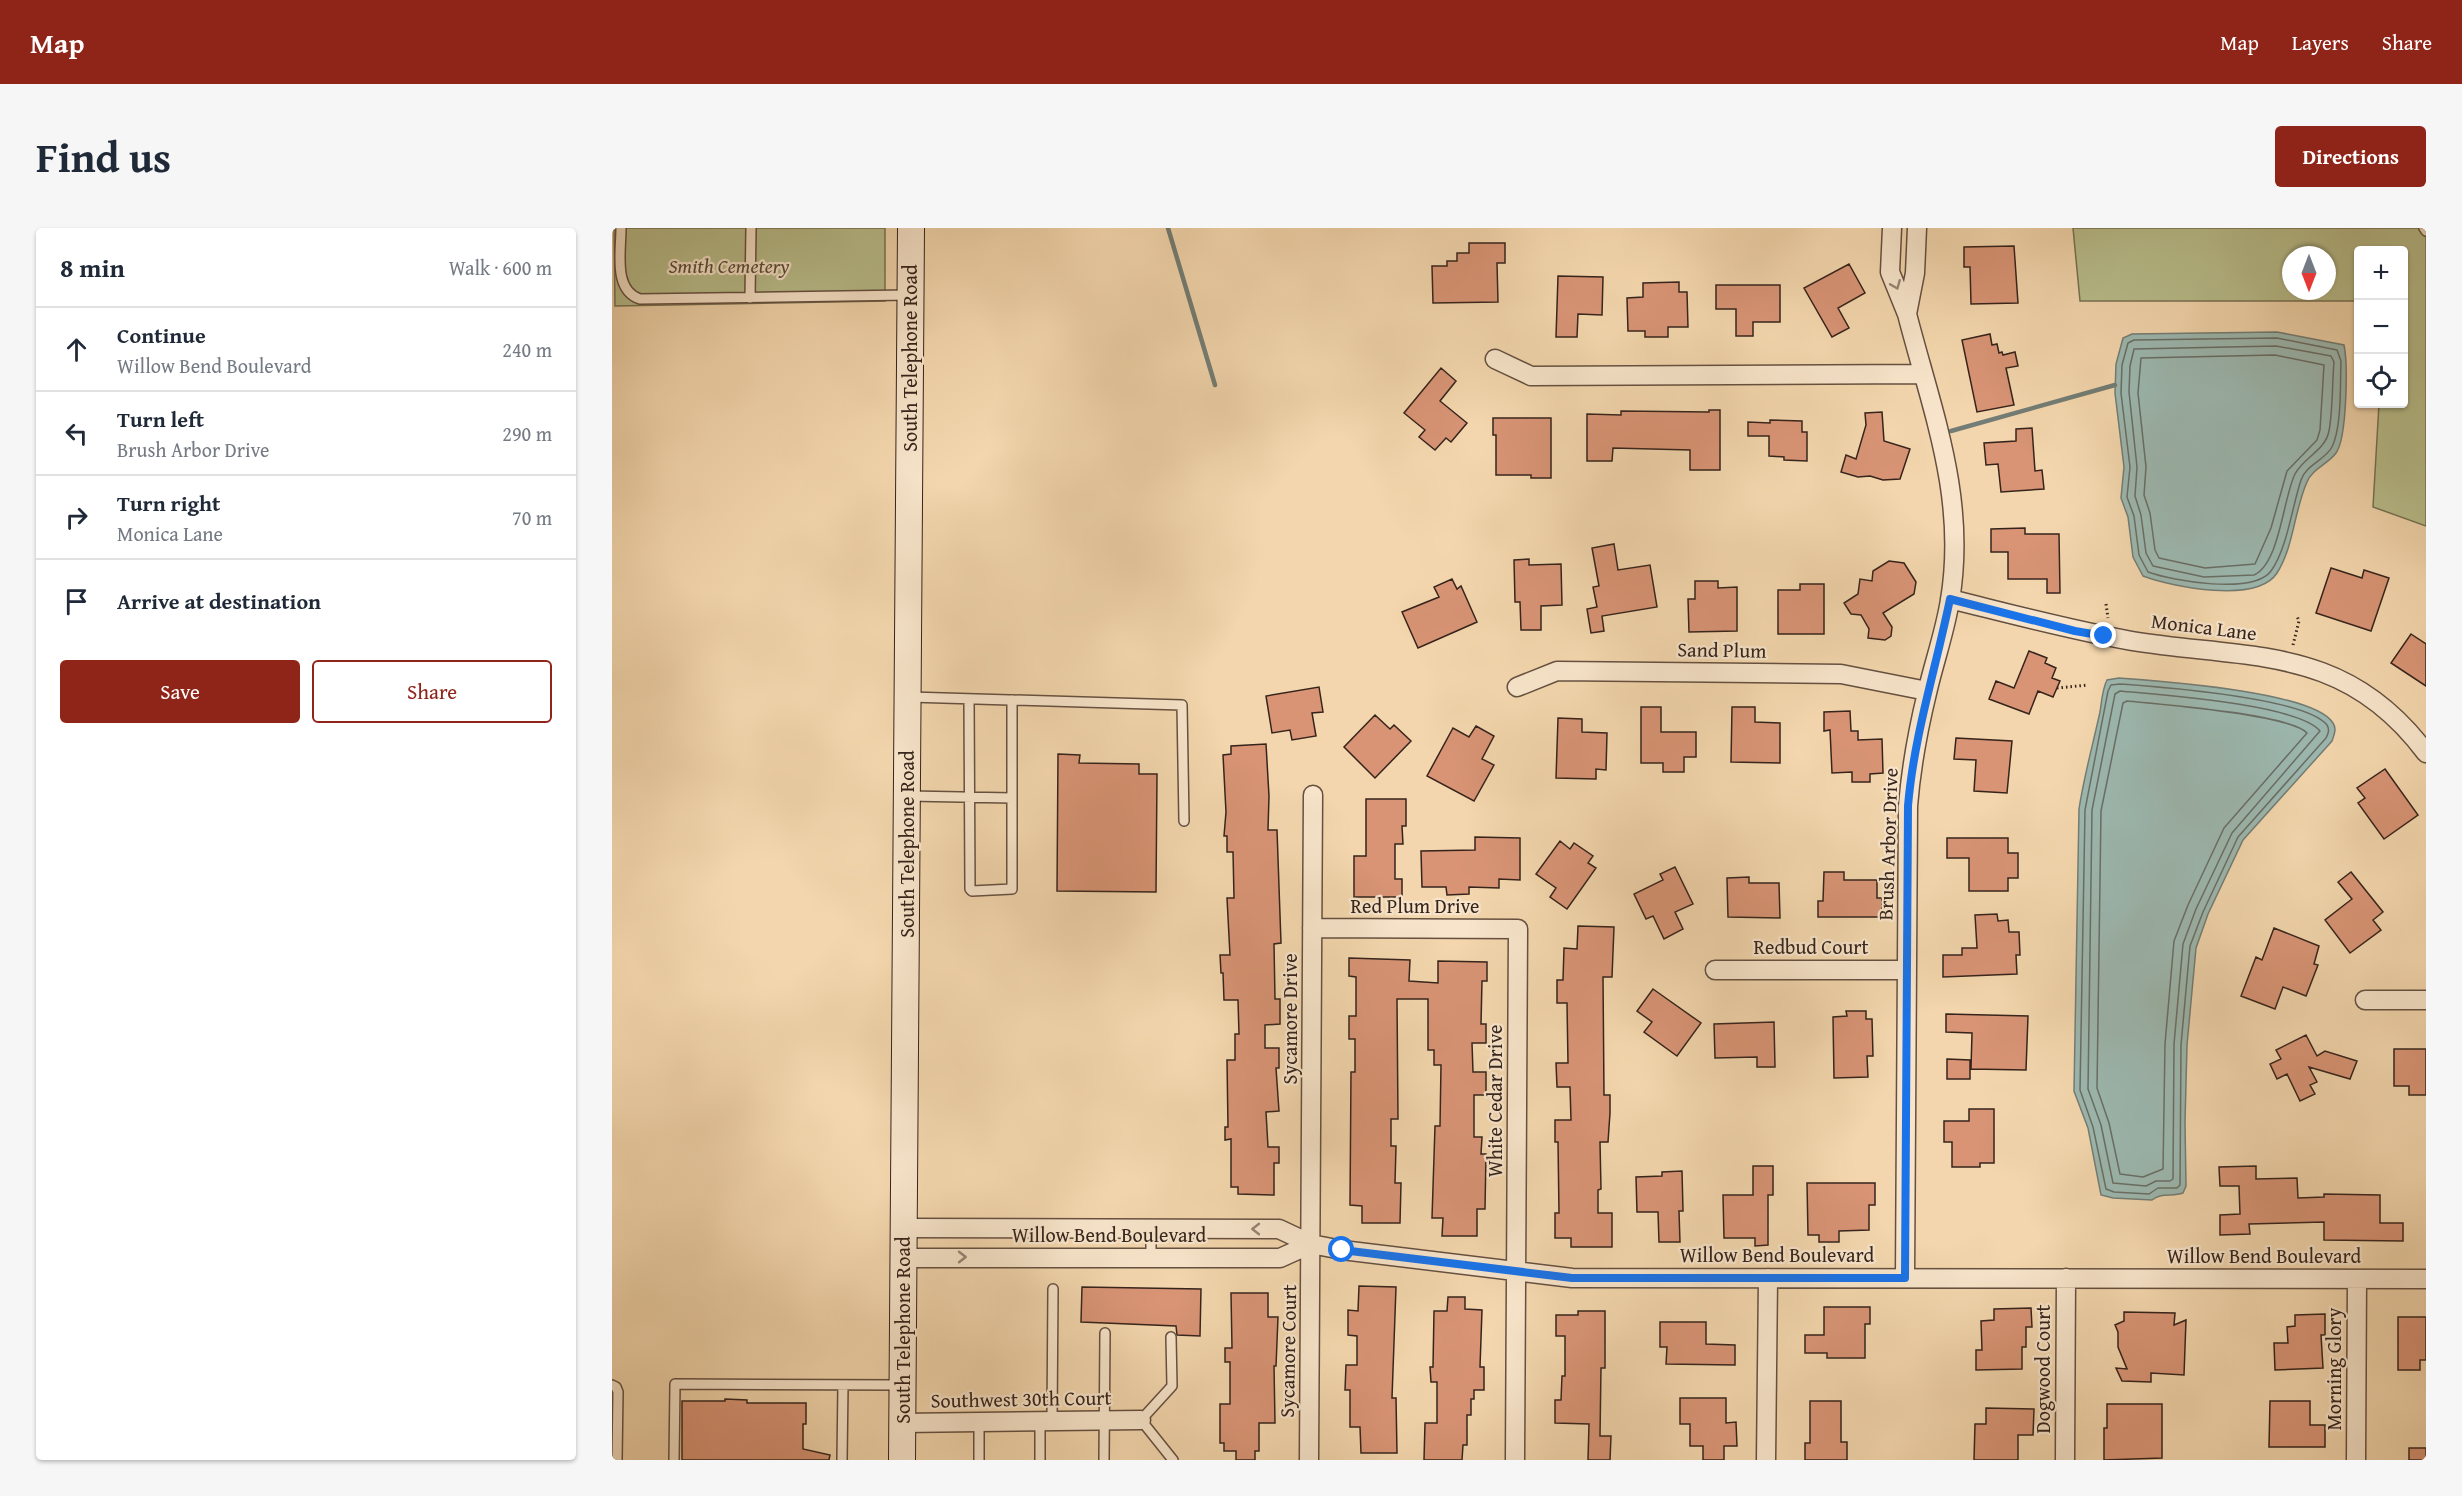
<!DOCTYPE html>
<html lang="en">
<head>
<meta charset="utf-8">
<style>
	body { margin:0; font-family:"Gentium Book Plus",serif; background:#f6f6f7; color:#1f2937 }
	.controls { position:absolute; right:18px; top:18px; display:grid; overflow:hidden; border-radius:6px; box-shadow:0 2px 4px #0004 }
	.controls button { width:54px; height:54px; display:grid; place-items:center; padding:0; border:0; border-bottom:2px solid #e0e1e3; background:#fff; color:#1f2937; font:30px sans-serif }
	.compass { position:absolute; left:1670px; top:18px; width:54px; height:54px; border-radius:50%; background:#fff; box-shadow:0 2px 4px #0004; rotate:180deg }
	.stop { position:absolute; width:18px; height:18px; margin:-14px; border:4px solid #1a73e8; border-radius:50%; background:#fff }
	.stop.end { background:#1a73e8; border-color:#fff; box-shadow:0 2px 6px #0008 }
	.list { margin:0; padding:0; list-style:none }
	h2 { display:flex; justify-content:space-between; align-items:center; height:78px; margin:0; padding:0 24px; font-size:26px }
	h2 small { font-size:20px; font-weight:400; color:#747a83 }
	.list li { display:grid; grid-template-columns:39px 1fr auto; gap:18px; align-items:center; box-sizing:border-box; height:84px; padding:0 24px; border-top:2px solid #e0e1e3 }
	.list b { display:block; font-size:22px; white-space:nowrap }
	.list p { margin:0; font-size:20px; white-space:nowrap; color:#747a83 }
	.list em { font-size:20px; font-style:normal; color:#747a83 }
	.actions { display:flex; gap:12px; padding:18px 24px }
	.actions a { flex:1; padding:14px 0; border:2px solid #8f2418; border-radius:6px; text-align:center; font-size:21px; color:#8f2418 }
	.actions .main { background:#8f2418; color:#fff }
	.icon { flex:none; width:33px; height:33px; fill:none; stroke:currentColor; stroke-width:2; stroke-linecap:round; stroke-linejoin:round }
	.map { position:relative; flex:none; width:1814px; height:1232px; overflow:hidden; border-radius:6px }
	header { display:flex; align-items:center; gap:36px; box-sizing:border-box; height:84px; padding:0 30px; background:#8f2418; color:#fff }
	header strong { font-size:28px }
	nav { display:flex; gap:33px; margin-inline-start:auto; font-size:21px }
	.intro { display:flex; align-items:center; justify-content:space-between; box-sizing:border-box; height:144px; padding:0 36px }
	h1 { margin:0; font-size:42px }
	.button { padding:15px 27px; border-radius:6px; background:#8f2418; color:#fff; font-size:21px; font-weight:700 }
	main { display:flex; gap:36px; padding:0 36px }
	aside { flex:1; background:#fff; border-radius:6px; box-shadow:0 2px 4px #0004 }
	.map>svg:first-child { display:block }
	.green { fill:#b8be8c; stroke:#777154; stroke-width:1.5; fill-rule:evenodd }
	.water { fill:#9cb8b0; stroke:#737d75; stroke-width:1.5 }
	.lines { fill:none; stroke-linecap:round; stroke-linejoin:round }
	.shore { stroke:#696e66; stroke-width:1.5 }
	.stream { stroke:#737d75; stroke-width:4.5 }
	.building { fill:#d89475; stroke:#36241c; stroke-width:1.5 }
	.service-casing { stroke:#655040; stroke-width:12 }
	.minor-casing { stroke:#655040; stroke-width:21 }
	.secondary-casing { stroke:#36241c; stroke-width:28 }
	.path { stroke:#36241c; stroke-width:3; stroke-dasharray:1.5 3; stroke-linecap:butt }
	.service { stroke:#f7e4ca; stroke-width:9 }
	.minor { stroke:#f7e4ca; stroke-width:18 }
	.secondary { stroke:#f7e4ca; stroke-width:26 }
	.oneway { stroke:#968473 }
	.route { stroke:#1a73e8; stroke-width:8 }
	.labels { text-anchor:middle; stroke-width:4.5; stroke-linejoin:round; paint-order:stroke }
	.park-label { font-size:20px; font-style:italic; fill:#564a38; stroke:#f7e4ca }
	.street-label { font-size:20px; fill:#36241c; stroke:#f7e4ca }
</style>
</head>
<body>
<header>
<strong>Map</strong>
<nav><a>Map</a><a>Layers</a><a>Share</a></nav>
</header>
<div class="intro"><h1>Find us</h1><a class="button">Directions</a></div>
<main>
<aside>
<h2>8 min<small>Walk · 600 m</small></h2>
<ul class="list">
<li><svg class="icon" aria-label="ahead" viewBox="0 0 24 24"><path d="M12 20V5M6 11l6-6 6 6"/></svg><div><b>Continue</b><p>Willow Bend Boulevard</p></div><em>240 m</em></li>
<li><svg class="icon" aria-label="left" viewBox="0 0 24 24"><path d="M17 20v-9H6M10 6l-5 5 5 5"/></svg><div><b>Turn left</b><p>Brush Arbor Drive</p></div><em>290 m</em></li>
<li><svg class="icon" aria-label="right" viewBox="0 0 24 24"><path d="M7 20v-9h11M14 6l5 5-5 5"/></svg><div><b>Turn right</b><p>Monica Lane</p></div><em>70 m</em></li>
<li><svg class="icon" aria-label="arrive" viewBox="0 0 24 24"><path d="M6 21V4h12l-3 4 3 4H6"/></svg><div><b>Arrive at destination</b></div></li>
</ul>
<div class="actions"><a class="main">Save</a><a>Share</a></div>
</aside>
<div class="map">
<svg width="1814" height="1232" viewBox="0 0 1814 1232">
	<rect width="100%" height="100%" fill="#f3d6ad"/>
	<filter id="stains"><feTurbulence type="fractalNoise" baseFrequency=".00333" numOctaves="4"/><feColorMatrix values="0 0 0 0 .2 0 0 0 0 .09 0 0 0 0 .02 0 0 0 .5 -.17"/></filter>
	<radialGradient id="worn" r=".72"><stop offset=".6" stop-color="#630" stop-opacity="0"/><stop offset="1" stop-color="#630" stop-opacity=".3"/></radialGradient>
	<path class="green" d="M2 0H273V73L3 78Z
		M1461 0H1814V298L1761 279 1767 176H1792V22H1746V73H1468ZM1679 27H1715V63H1679Z"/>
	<path class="water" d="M1665 104 1732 117C1736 136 1735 210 1724 225 1716 236 1700 241 1695 254 1682 283 1682 318 1665 345 1645 376 1560 359 1531 348L1521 329 1516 289 1509 270 1512 239 1503 165 1504 136 1511 110 1520 106Z
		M1507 450C1546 453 1701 463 1721 495 1725 501 1722 507 1720 513L1631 612 1596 686 1584 720 1575 817 1573 894 1574 958 1571 965C1560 969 1550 964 1540 972L1501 970 1489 967 1476 900 1462 863 1467 581C1472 548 1481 516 1488 484 1490 472 1490 462 1495 452Z"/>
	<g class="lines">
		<path class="shore" d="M1665 110 1725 122 1729 133C1728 157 1730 198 1720 219 1713 232 1694 237 1689 252 1680 279 1675 321 1659 343 1641 367 1561 353 1536 344L1527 327 1522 288 1515 269 1518 239 1509 165 1510 137 1516 115 1522 112Z
			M1664 118 1719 128 1722 134C1720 156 1721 181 1717 203 1713 223 1692 229 1683 246 1671 270 1668 335 1642 347L1592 349 1541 338 1534 325 1529 287 1523 268 1525 239 1517 164 1518 138 1522 121Z
			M1663 127 1712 137 1708 202 1705 212 1675 243 1659 300 1643 336 1593 340 1547 330 1543 322 1538 285 1532 267 1534 239 1526 165 1529 130Z
			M1508 456C1547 459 1692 469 1715 497 1718 502 1716 506 1714 510L1626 609 1591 684 1578 718 1569 817 1568 957 1565 960H1546L1537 966 1502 964 1494 961 1481 899 1468 862 1473 582 1496 463 1499 457Z
			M1508 463C1548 467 1685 476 1708 503L1620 605 1584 681 1571 716 1562 816 1561 951 1558 953H1544L1534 958 1501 955 1489 897 1476 861 1480 582 1503 466Z
			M1515 473C1547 476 1677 486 1695 505L1612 600 1576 677 1562 713 1553 816 1551 941 1531 949 1508 946 1497 895 1485 860 1489 583 1511 475Z"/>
		<path class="stream" d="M556 0 603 157
			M1339 203 1503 157"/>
	</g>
	<path class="building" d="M857 15H893V35H885L886 74 821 75 820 38H835V33H845V25H857Z
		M1402 18 1406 75 1359 76 1358 39H1352V19Z
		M1237 36 1253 65 1226 80 1237 100 1220 109 1192 60Z
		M946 48 991 49 990 87 966 86 965 109H944Z
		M1067 54V64H1075L1076 99H1056V109H1033V103H1016L1015 70 1031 69V55Z
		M1104 57H1168V94H1141V108H1124V81H1104Z
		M1378 106 1380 117 1385 116 1387 125 1390 124 1391 127 1403 124 1406 138 1394 140 1402 177 1365 184 1350 112Z
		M829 140 844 153 828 173 855 195 839 214 834 210 823 222 807 209 813 202 792 185Z
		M1097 182H1108V242H1078V222L1001 220 1000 233H975V186L1009 187V183L1097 184Z
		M1270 184 1272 213 1298 221 1288 251 1271 252 1258 248 1246 249 1229 244 1234 227 1244 231 1254 197 1253 185Z
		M881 190H939V250H919V247H884V207H881Z
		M1158 192 1190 193V204H1195V233L1172 232V229L1157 228V208H1136V194L1158 195Z
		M1420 200 1423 243 1430 242 1432 261 1389 264 1386 236 1374 237 1372 215 1404 213V201Z
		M1413 300V306H1447L1448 365H1435V351H1396V324H1379V301Z
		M1002 316 1006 342 1038 337 1045 379 990 388 992 403 979 405 975 381 985 379 981 359 987 358 980 320Z
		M917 331V337L949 336 950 377 929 378V402H909L908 374H903L902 332Z
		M1277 333 1292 335 1304 354 1302 366 1271 385 1280 399 1279 408 1273 412 1256 410 1257 401 1249 387 1239 386 1232 375 1246 366 1248 351 1260 353 1261 343Z
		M1719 340 1750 350 1752 342 1777 350 1759 403 1704 385Z
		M840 351 845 361 849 358 865 394 806 420 790 384 827 369 822 359Z
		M1083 353H1106V360L1125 359V403L1077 404 1076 371H1083Z
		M1188 356H1212V406H1166V362H1188Z
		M1799 406 1814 416V458L1779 435Z
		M1417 423 1435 430 1433 435 1444 440 1440 450 1448 453 1441 469 1426 463 1417 486 1377 471 1384 453 1402 460Z
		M707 459 711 484 700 485 704 508 680 512 678 502 660 505 654 468Z
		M1029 479H1049V504H1084V529H1072V544H1051V535H1029Z
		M1120 479H1143V494L1168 495V535L1119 534Z
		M1238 483 1239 503H1246V512L1270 511 1271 545 1258 546V554H1240V544L1220 545 1218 502 1212 503V484Z
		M763 487 778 501 782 497 799 513 763 550 732 519Z
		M946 490 970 491V504L995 505 994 542 984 541V551L944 550Z
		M864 498 882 508 870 531 882 537 862 573 815 548 841 500 857 509Z
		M1344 510 1400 513 1395 565 1362 563 1364 532 1342 531Z
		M654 516 657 568 656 602H665L669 715 662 716 663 771H668V796L653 797V820H667V840H664L667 883 654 884 656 919H667V935H662V967L626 966V959H619V911L613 912V899H616L615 832H623V806H627L626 772H612L611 745H609L608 727H618L615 670H622L621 624H615V608H612L614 584 611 527 619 526V518Z
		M446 526 468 527 467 535 527 536V546H545L544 664 445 663Z
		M1773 541 1806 587 1772 611 1746 575 1753 570 1745 560Z
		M754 571H794V598H790L791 616H783V651H790V669H742V628H754Z
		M863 609 908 610V652L887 651V660L857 659V666L835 667 834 659H810L809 623 863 622Z
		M1335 610H1396V625H1406V650H1396V663H1357V630H1335Z
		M948 613 958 621 962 615 981 628 976 635 984 640 955 681 938 669 944 660 924 646Z
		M1063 639 1081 676 1063 684 1071 701 1052 711 1041 688 1034 691 1022 666 1051 652 1048 646Z
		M1212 644H1232V652H1265V670H1270V689H1206V673H1211Z
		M1739 644 1771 684 1761 692 1769 702 1738 725 1713 692 1740 671 1726 654Z
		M1137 649V655H1167L1168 690 1116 689 1115 650Z
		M1385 686 1386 693 1396 692 1397 704H1407L1408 727H1404L1405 746 1331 749V727H1350V720H1365L1363 687Z
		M966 698 1002 699 1000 749H991L992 867H998V885L996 914H988L989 961 986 962V985H1000V1019H959V1010H943V985H947L946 914H943V892H959L958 859H945L944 835H956L955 775H945V752H951L952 720 965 721Z
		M1662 700 1707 718 1702 736 1706 737 1694 768 1671 759 1663 781 1629 768 1644 729 1650 732Z
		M737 730 798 732 797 753 826 755V733L875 734V753H870L869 796H874V815H860L861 844H874V867H862V909H870L869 926H874L873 981H865V1008H830L831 990H820L823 898H828L829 837H822V822H816V771H785L786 891H779V918H784L783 955H789L788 995H750V978L738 977 739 844H743V811H737V788H744V749L737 748Z
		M1041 761 1089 795 1065 828 1032 804 1040 794 1025 783Z
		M1234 783H1254V791H1260L1261 828H1255L1256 849 1222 850 1221 789 1235 788Z
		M1334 786 1416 788 1414 842 1359 841 1360 805 1334 804Z
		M1162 794 1163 839H1145V829L1103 830 1102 796Z
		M1694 807 1705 828 1713 823 1745 833 1738 851 1697 839 1705 854 1698 857 1703 866 1688 873 1675 846 1665 851 1658 836 1669 831 1664 822Z
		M1782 821H1814V867H1797V858H1782Z
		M1335 831 1358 832V851H1335Z
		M1357 881H1382V935H1368V939H1340V914H1332V893H1357Z
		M1141 938H1161V967H1156V1017L1143 1018V1010H1112L1111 967H1141Z
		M1644 938V951L1685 950 1686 970 1712 969V966L1768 967V995H1791V1013L1712 1012V994L1637 996 1638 1006 1608 1007V987L1628 986 1627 958H1608L1607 939Z
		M1070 943 1071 983H1067L1068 1014H1047L1046 984H1025L1024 949 1050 948V944Z
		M1195 955H1263V977H1257V1002L1227 1003V1014H1207V1007H1196Z
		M747 1058 784 1059 780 1170H784L785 1225H749L748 1199H738V1162H733L734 1137H745V1108L736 1107V1082L746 1083Z
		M470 1059 589 1061 588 1108 565 1107 564 1098 469 1094Z
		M619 1065H656V1089H666L664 1138H662L663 1195H647V1223H643V1232H624V1223H612V1215H608V1176H618V1134H613V1120H620Z
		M836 1069H853V1081L870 1082 868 1139H872V1162H862V1171H859V1187H855V1217H851L850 1232H812L813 1195H825V1154H819L818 1139H821L822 1083H835Z
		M1212 1079H1258V1096H1253V1130H1215V1125H1193V1107H1212Z
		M1419 1080 1420 1099H1414V1119H1410V1141L1364 1142V1122H1370L1369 1093 1382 1092V1081Z
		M966 1083H993V1140H989L988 1208H999L998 1232H976L977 1196 943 1195V1172H949L950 1148H953V1108H944V1087H966Z
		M1512 1084 1563 1085 1562 1097 1574 1092 1572 1147 1539 1145V1154L1510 1153 1504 1140 1515 1141 1506 1119V1104L1503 1097 1512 1093Z
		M1713 1086V1107H1709L1711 1140 1663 1142 1662 1115H1676L1675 1099 1683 1098V1087Z
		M1786 1089H1814V1132H1808V1142H1786Z
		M1048 1094H1094V1116L1123 1117V1137L1054 1136 1055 1119H1048Z
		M1068 1170H1114V1195L1124 1194 1125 1218H1112V1232H1091V1218H1078V1196H1068Z
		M113 1171 135 1172V1175H194V1196H191V1221L218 1227 217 1232H70V1173H113Z
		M1198 1173H1229V1214H1235V1232H1193V1215H1198Z
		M1658 1173H1698V1197H1713V1219H1657Z
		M1495 1176H1550V1230L1492 1232V1200H1495Z
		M1374 1180 1422 1181 1421 1207H1406V1232H1362L1363 1196H1374Z
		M1797 1220H1814V1232H1797Z"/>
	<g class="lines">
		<defs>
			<path id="service" d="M9 0C9 24 1 62 28 71L296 67
				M1812 0 1814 3
				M138 70 139 0
				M298 469 570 477 572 593
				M357 471 358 661 360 663 400 661V472
				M297 568 400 570
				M539 1001V1029
				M559 1109 560 1158 529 1192 561 1232
				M0 1157 4 1159 6 1164 5 1232
				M440 1193 441 1061
				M367 1194V1232
				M428 1194V1232
				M62 1232 63 1156 287 1157
				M230 1232 231 1157
				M492 1232 493 1105"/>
			<path id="minor" d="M1280 0 1278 44 1295 86 1303 45 1305 0
				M883 131 919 148 1310 146
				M1338 371C1399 386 1458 402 1520 413 1638 432 1733 416 1814 525
				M905 459 945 443 1229 446 1315 463
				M700 700 906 701 903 1231
				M1103 742H1295
				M1753 772H1814
				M292 1000 667 1001 699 1016 730 1022 960 1050 1814 1051
				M291 1030H668L699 1016
				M1293 1050 1296 578C1299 540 1306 502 1315 465 1322 434 1333 404 1338 372 1355 270 1320 183 1295 86
				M290 1195 529 1192
				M697 1231 701 567
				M1154 1232 1156 1050
				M1453 1232 1454 1050
				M1744 1232 1745 1051"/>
			<path id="secondary" d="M290 1232 299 0"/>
		</defs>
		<use href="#service" class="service-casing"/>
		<use href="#minor" class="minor-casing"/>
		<use href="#secondary" class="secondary-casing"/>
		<path class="path" d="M1494 376 1496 390
			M1681 417 1687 393 1685 388
			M1445 460 1476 457"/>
		<use href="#service" class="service"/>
		<use href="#minor" class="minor"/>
		<use href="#secondary" class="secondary"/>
	</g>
	<defs><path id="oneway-chevron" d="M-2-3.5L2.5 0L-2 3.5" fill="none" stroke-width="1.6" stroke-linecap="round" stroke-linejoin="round" transform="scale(1.5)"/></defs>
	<g class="oneway">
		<use href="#oneway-chevron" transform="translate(1284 57) rotate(68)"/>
		<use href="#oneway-chevron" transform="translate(644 1001) rotate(180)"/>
		<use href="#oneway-chevron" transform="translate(350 1029)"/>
	</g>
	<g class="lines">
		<path class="route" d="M730 1022 960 1050H1293L1296 578C1302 507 1324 440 1338 371L1463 403 1492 408"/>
	</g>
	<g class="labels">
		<g class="park-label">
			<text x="117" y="45">Smith Cemetery</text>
		</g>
		<g class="street-label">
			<text transform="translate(298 130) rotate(-90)" y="7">South Telephone Road</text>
			<text transform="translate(1592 399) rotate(7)" y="7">Monica Lane</text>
			<text transform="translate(1110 422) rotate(1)" y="7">Sand Plum</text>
			<text transform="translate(295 616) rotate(-90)" y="7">South Telephone Road</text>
			<text transform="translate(1276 616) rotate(-88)" y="7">Brush Arbor Drive</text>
			<text x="803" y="685">Red Plum Drive</text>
			<text x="1199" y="726">Redbud Court</text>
			<text transform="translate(678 791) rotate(-90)" y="7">Sycamore Drive</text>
			<text transform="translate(883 873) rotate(-90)" y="7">White Cedar Drive</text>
			<text x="497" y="1014">Willow Bend Boulevard</text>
			<text x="1165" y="1034">Willow Bend Boulevard</text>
			<text x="1652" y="1035">Willow Bend Boulevard</text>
			<text transform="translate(291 1102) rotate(-90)" y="7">South Telephone Road</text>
			<text transform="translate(676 1123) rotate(-89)" y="7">Sycamore Court</text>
			<text transform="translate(1431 1141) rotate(-90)" y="7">Dogwood Court</text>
			<text transform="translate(1722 1141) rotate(-90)" y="7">Morning Glory</text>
			<text transform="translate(409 1171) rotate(-1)" y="7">Southwest 30th Court</text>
		</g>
	</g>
	<rect width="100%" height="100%" filter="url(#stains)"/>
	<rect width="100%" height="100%" fill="url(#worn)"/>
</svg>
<div class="controls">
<button>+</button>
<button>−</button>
<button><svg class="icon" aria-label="locate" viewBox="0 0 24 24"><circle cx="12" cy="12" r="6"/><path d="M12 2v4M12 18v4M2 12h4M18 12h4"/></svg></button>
</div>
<svg class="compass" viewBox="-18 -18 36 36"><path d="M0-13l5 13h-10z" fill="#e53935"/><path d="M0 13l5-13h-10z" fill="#747a83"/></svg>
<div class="stop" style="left:730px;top:1022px"></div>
<div class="stop end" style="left:1492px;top:408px"></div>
</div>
</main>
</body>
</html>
